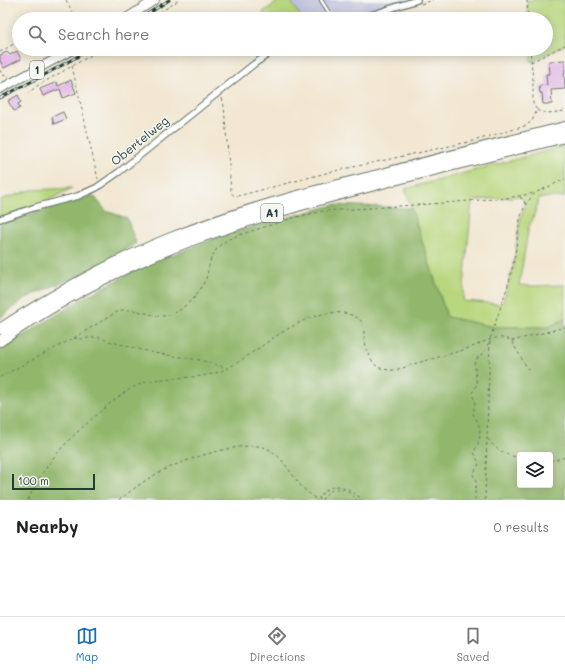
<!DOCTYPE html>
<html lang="en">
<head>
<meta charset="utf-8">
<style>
	body { margin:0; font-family:Mali,sans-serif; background:#f6f6f6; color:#202124 }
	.controls { position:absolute; right:12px; bottom:12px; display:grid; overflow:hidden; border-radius:4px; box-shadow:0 2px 10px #0003 }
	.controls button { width:36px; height:36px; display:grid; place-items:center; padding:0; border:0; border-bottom:1px solid #e0e0e0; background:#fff; color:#202124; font:20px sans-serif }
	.scale { position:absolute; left:12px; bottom:10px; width:83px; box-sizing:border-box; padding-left:4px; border:2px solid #1f3d34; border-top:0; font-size:11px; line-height:14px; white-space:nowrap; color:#1f3d34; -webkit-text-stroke:3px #f6f6f2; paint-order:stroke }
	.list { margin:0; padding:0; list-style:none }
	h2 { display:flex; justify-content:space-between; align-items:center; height:52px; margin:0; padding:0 16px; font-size:17px }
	h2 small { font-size:13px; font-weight:400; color:#757577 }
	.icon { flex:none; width:22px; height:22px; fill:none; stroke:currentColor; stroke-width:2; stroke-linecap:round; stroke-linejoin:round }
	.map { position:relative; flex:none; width:565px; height:500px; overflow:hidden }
	.search { position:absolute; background:#fff; box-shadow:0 2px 10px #0003; left:12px; right:12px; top:12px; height:44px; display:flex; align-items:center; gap:10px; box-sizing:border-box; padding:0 14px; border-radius:22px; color:#757577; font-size:15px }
	.sheet { height:116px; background:#fff }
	nav { display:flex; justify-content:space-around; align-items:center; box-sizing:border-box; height:56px; border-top:1px solid #e0e0e0; background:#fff; font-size:11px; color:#757577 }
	nav a { display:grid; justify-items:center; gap:2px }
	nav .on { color:#1f6fb2 }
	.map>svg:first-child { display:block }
	.industrial { fill:#c0c2dd }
	.green { fill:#b8d67d; stroke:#6c8a58; fill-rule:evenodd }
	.forest { fill:#92b76c; stroke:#587a50; fill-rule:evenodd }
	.building { fill:#e0abe6 }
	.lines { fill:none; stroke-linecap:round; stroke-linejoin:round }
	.service-casing { stroke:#69786b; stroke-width:4.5 }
	.minor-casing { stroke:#69786b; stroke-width:8 }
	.primary-casing { stroke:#69786b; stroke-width:10 }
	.motorway-casing { stroke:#69786b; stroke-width:12 }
	.path { stroke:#69786b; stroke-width:1; stroke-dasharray:3 3; stroke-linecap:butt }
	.service { stroke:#fff; stroke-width:2.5 }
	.minor { stroke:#fff; stroke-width:5.5 }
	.primary { stroke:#fff; stroke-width:8 }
	.motorway { stroke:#fff; stroke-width:10 }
	.rail-casing { stroke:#1f3d34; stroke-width:3 }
	.rail { stroke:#f6f6f2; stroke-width:1.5; stroke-dasharray:4.5; stroke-linecap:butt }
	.labels { text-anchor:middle; stroke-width:3; stroke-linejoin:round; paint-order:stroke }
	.shield { fill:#f6f6f2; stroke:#60746d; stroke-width:1 }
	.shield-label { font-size:11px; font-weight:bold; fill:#1f3d34 }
	.street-label { font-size:12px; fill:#1f3d34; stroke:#f6f6f2 }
</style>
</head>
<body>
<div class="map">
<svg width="565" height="500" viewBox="0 0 565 500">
	<rect width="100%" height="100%" fill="#f6f6f2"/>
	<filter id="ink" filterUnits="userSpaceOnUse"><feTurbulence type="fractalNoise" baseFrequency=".025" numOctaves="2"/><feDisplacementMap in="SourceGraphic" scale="8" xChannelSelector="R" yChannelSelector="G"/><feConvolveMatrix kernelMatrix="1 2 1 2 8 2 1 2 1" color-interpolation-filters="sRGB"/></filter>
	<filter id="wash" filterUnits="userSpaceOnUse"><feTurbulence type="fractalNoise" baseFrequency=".012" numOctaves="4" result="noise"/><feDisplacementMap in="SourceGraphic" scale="16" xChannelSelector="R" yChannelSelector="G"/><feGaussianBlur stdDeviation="0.9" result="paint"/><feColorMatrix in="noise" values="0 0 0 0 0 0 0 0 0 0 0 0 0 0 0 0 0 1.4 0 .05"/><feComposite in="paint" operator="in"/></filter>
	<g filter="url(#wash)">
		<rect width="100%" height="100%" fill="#f2e7d2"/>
		<path class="industrial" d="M290 0H417L359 19H302Z"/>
		<path class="green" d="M280 0H290L302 19H266L263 12Z
			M527 0H565V45L531 62 530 49H546V19H528Z
			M565 146V197L539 198 533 219 529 226 519 285 530 286 565 285V319L549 327H494L447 317 405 189ZM519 196 524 201 525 205 520 219 513 268 502 304 463 301 465 276 472 201Z
			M72 188 36 207 0 219V200L31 190Z"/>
		<path class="forest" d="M93 195 106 211 127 218 136 243 98 267 24 299 0 318V224L37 212 83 199Z
			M334 205 411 208 447 317 494 327H549L565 319V500H0V350L85 297 144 266 226 234ZM520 455H550V485H520Z"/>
		<g id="blocks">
			<path class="building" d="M17 51 21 59 4 68 0 61V55L7 52 10 55Z
				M565 60V73H564L565 89 551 90 552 104H543L542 93H540L539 86 547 85 546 74H550L549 61Z
				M71 80 76 93 63 98 60 89 43 96 40 89 57 82 58 86Z
				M18 95 21 102 18 104 20 108 14 111 8 101Z
				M63 112 66 119 54 124 52 117Z"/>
		</g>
	</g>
	<g filter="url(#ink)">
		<use href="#blocks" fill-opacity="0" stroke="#69786b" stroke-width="1"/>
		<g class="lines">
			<defs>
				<path id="service" d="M321 0 333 19"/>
				<path id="minor" d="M359 19 417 0
					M0 219 36 207 78 196 96 188 119 172 254 64 276 49"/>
				<path id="primary" d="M125 19 155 0
					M0 89 74 49"/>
				<path id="motorway" d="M0 329C54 294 111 262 171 238 241 210 313 191 386 173 445 157 505 142 565 127
					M0 341C59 300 123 266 190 241 257 216 325 198 394 180 451 166 508 151 565 137"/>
			</defs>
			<use href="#service" class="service-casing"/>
			<use href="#minor" class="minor-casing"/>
			<use href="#primary" class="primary-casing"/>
			<use href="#motorway" class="motorway-casing"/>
			<path class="path" d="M66 0 76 19
				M527 0 528 19
				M421 4 433 0
				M64 19 73 15
				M150 19 179 0
				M0 52 19 41
				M281 52 287 49
				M531 62 565 45
				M72 66 98 179
				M0 70 2 75 8 76 9 77
				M27 94 37 86 102 49
				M222 98 224 106 231 191C232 195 234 196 238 196L330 172 473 141 525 126 532 121 537 110 533 104V80L530 49
				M537 110C545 115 556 112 565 111
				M520 197 524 201 525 204
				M74 338 81 339 97 337 112 342 154 353 200 360 227 368
				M512 342 516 349 528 369
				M0 377 74 338 115 313 122 310H133L158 316H163L169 315 180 310 194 298 201 288 206 279 211 258 218 247 227 240 239 235 296 217 323 211 430 204 507 198 535 193
				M488 439C499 452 503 454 520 458
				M550 460H555L565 457
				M28 500C34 487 42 472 51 461 63 445 78 431 93 418 111 403 130 384 154 380 178 376 205 380 228 368 261 350 303 308 343 313 350 314 360 317 363 324 364 328 364 333 364 336 367 355 371 371 394 370 401 369 410 365 417 363 435 358 454 353 472 347 482 343 493 336 504 338 506 338 510 340 512 341L565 327
				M119 500C132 490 145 480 160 472 179 461 246 439 266 448 282 455 290 473 301 486 306 491 312 496 317 500
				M320 500 319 497C336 478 347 487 363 500
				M322 500C327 491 337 485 347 491 351 493 354 497 357 500
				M475 500V489L477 484 473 474 479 464 474 452C479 444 482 432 478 423 477 420 475 417 473 414L475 403 472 393 477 384C475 377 476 370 474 363L479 356 484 353 490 340
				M485 500 490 339 510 279 515 254 520 219 525 205 535 193 565 179"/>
			<use href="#service" class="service"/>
			<use href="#minor" class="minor"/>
			<use href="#primary" class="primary"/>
			<use href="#motorway" class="motorway"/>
			<defs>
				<path id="rail" d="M140 19 169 0
					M0 98 46 74 91 49"/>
			</defs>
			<use href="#rail" class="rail-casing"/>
			<use href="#rail" class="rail"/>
		</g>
	</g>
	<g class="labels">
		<g class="shield">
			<rect x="30" y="61" width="14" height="18" rx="3"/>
			<rect x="261" y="204" width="22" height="18" rx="3"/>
		</g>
		<g class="shield-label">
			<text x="37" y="74">1</text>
			<text x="272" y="217">A1</text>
		</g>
		<g class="street-label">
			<text transform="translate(140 141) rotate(-39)" y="4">Obertelweg</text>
		</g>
	</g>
</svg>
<div class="controls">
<button><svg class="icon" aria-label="layers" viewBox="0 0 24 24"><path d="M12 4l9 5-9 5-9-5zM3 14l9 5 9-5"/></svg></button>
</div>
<div class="scale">100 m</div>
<div class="search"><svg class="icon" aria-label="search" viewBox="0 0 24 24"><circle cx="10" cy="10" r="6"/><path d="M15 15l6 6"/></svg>Search here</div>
</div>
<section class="sheet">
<h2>Nearby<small>0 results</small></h2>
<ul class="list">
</ul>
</section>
<nav>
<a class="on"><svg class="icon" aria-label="map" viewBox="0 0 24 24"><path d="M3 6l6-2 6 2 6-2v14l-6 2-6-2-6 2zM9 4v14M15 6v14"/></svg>Map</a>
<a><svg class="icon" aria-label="directions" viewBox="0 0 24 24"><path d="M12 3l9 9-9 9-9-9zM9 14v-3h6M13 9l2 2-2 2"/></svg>Directions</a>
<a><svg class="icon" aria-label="saved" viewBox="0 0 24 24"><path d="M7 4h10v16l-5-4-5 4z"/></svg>Saved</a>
</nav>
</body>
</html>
